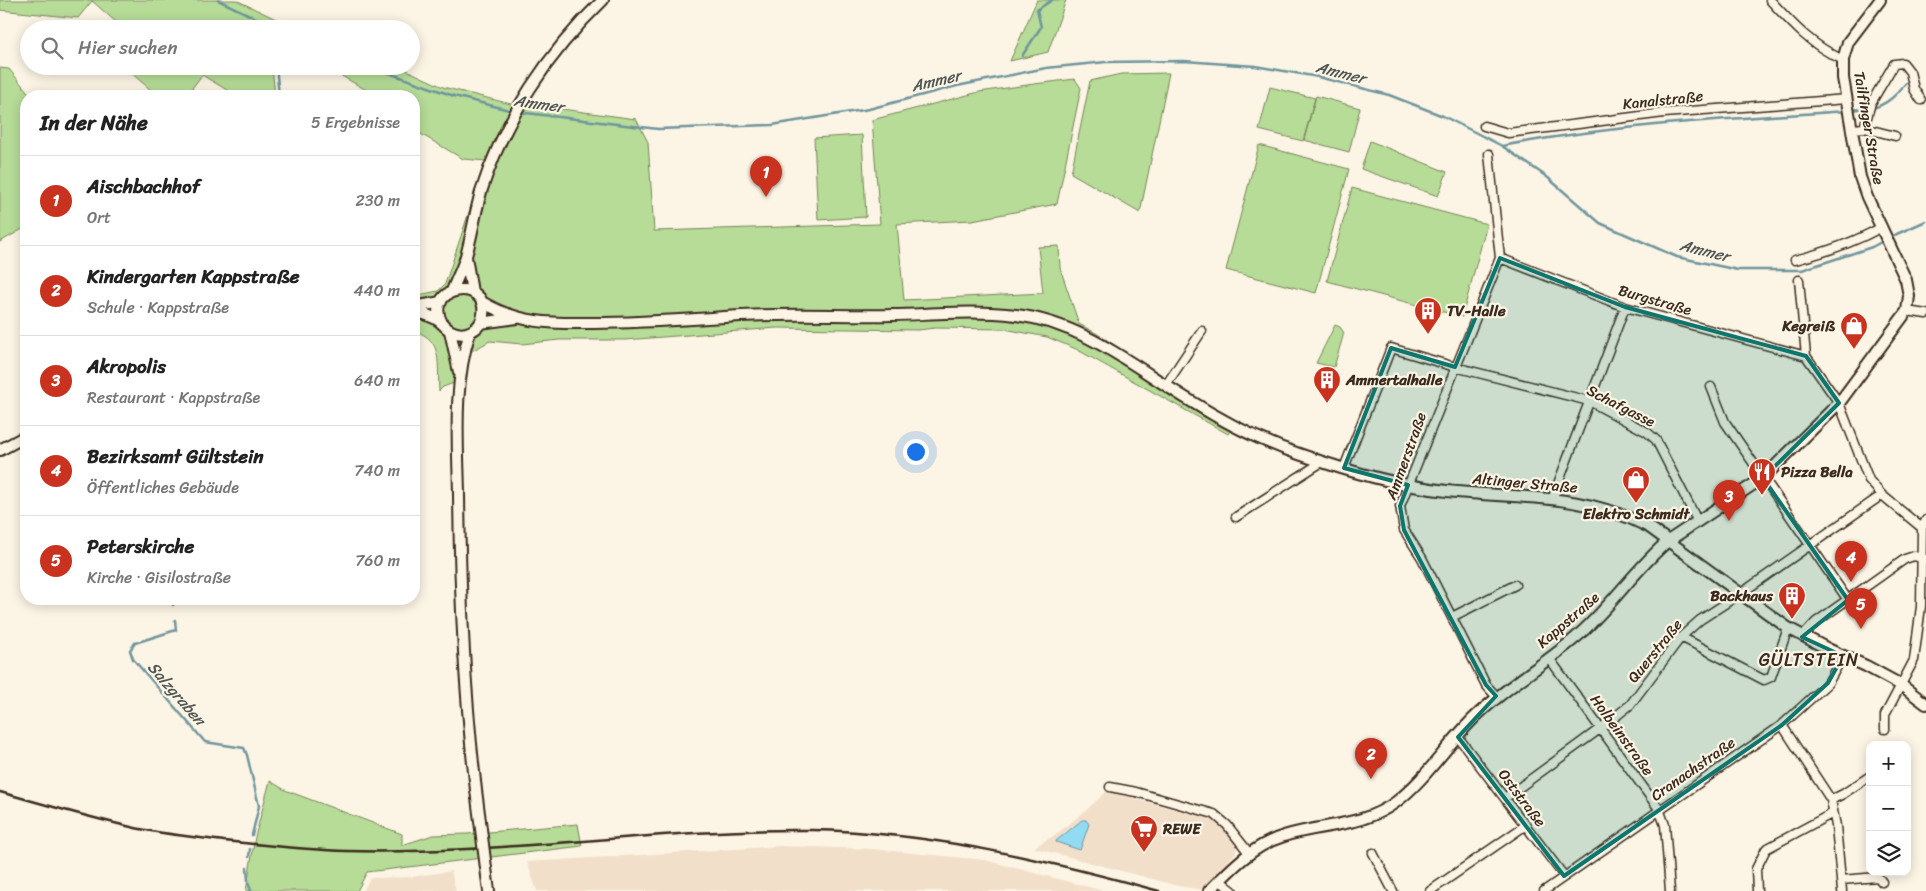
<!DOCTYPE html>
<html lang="de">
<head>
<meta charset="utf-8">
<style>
	body { margin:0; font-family:Sriracha,sans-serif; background:#f2f2f2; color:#222 }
	.controls { position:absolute; right:15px; bottom:15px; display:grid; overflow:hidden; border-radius:10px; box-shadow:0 2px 12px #0003 }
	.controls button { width:45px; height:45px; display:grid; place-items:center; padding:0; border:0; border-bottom:1px solid #e0e0e0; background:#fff; color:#222; font:25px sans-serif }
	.you { position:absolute; left:915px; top:451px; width:18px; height:18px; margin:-12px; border:4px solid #fff; border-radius:50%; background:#1a73e8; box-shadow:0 0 0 8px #1a73e833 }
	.badge { display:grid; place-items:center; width:32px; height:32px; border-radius:50%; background:#c8321e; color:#fff; font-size:16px; font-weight:700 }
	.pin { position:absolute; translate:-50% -41px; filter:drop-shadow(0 1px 2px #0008) }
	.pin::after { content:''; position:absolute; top:26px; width:18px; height:15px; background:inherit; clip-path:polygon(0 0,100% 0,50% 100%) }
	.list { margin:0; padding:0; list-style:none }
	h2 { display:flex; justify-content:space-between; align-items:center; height:65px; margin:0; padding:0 20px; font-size:21px }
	h2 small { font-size:16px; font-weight:400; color:#767676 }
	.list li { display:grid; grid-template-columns:32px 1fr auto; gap:15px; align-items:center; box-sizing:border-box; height:90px; padding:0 20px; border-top:1px solid #e0e0e0 }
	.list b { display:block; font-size:19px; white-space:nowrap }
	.list p { margin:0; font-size:16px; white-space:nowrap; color:#767676 }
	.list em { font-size:16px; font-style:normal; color:#767676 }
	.icon { flex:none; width:28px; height:28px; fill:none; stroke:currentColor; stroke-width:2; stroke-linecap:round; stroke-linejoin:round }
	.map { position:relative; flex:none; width:1926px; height:891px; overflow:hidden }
	.search { position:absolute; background:#fff; box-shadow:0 2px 12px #0003; left:20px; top:20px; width:400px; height:55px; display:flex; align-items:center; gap:12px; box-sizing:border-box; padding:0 18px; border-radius:28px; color:#767676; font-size:19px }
	.panel { position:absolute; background:#fff; box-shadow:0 2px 12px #0003; left:20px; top:90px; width:400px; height:515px; border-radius:20px }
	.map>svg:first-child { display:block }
	.built { fill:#f2dfca }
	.green { fill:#b6dc97; stroke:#78835a }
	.water { fill:#91dcf2; stroke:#6f959d }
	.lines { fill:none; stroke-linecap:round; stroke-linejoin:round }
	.stream { stroke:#6f959d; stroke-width:2.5 }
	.street-casing { stroke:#3b2a1e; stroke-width:11 }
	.secondary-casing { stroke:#3b2a1e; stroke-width:14 }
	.street { stroke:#fcf5e5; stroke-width:8 }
	.secondary { stroke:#fcf5e5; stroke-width:10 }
	.rail { stroke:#3b2a1e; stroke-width:2.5 }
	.secondary-bridge-casing { stroke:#3b2a1e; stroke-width:14; stroke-linecap:butt }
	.secondary-bridge { stroke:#fcf5e5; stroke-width:10 }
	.marked { fill:#0f766e; fill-opacity:0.2; stroke:#0f766e; stroke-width:4; stroke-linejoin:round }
	.labels { text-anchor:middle; stroke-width:4.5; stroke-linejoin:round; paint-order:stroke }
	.street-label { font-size:15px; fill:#3b2a1e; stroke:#fcf5e5 }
	.poi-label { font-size:15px; font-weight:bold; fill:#3b2a1e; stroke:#fcf5e5; text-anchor:start }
	.water-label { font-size:16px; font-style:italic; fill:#505653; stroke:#fcf5e5 }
	.quarter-label { font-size:18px; letter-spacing:1px; fill:#3b2a1e; stroke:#fcf5e5 }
</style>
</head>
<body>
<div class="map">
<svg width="1926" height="891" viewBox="0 0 1926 891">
	<rect width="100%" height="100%" fill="#fcf5e5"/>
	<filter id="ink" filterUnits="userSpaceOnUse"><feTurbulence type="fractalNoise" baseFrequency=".02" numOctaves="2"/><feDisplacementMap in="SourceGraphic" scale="10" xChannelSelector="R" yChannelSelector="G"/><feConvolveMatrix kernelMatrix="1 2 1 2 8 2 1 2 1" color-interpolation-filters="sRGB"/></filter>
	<g filter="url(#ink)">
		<path class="built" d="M1107 791 1210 819 1218 823 1230 835 1237 846 1236 852 1204 890 1178 886 1035 848 1036 846 1055 835 1084 812Z
			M780 846 873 849 985 860 1104 891H537L527 862Z
			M451 871 456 891H363L370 878 411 877Z"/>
		<path class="green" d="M0 0H236L297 29H124L92 1 78 18 0 10Z
			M1037 0H1066L1048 52 1010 61Z
			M123 66H272L275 96H237L202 75 186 96H158Z
			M324 66H398L443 87 511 104 532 105 636 119 648 142 654 231 880 224 872 120 979 92 1034 84 1075 79 1081 88 1057 204 972 220 897 224 904 300 1043 293 1038 247 1059 246 1060 268 1079 324 1096 333 1235 423 1228 434 1076 349 1047 337 1004 329 935 328 918 330 777 328 625 340H559L522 344 490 341 470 352 465 379 443 387 439 391C437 365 444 339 414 331V296L438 291 445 284 486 161 463 159 414 130V96H377Z
			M0 68 9 69 31 96H26V227L0 242Z
			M1169 73 1140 213 1071 173 1090 81 1121 74Z
			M1270 87 1315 98 1303 141 1259 130Z
			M1316 96 1360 108 1349 152 1304 140Z
			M862 135 866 217 818 220 814 138Z
			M1370 141 1447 172 1438 196 1361 169Z
			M1259 145 1349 169 1316 293 1226 270Z
			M1352 188 1487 224 1462 317 1327 281Z
			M1335 325 1340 327 1344 333 1334 367 1316 363Z
			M270 781 285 790 402 834V845L433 835 467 834 578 824 582 846 367 872 357 891H246L255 837Z"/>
		<path class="water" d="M1082 820H1086L1089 824 1080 850 1056 842V841Z"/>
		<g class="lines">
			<path class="stream" d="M218 0 279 29
				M1022 56 1041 27 1037 10 1052 0
				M276 66 279 96
				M369 66 454 96 513 111
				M1872 108C1887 105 1897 94 1906 83
				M1852 110 1867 108
				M518 112 658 129 772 125 869 109 957 86 1046 68 1106 62 1184 61 1255 66 1318 77 1389 95 1443 116 1502 146 1547 177 1600 223 1677 257 1738 270H1802L1872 247 1885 240
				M1502 146C1616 124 1732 119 1847 111
				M1890 237 1926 221
				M173 605 174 599
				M175 620 176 630 135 643 130 650 133 659 205 742 244 748 247 755 259 806 252 835
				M249 857 250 849
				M247 868 248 881 251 891"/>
			<defs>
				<path id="street" d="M1770 0C1793 25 1811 45 1843 60
					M1484 126 1508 133 1664 113 1847 99
					M1864 128 1871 103 1894 64 1903 63 1910 72 1914 89 1921 100
					M1853 129 1864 128 1895 136
					M1489 154 1500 258 1400 506 1404 530 1422 558 1486 685 1496 696
					M1500 258 1625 307 1806 356
					M1795 260C1827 252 1853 243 1882 227
					M1799 280 1806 356 1839 403 1869 480 1882 495 1922 528
					M1907 311 1926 314
					M1166 385 1202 331
					M1711 387 1725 422 1848 600
					M1344 468 1391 348 1455 367 1589 401 1647 432 1656 440 1698 522
					M1553 497 1625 307
					M1236 517 1322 462
					M1452 617 1515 585
					M1681 637 1764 680 1771 677 1788 628
					M1802 637 1816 622 1905 559 1914 556 1926 559
					M1549 658 1659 809 1665 825 1670 891
					M1782 725 1831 800 1836 826 1842 891
					M1885 729V715L1914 660 1921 606 1922 528 1926 520
					M1458 737 1564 876
					M1110 787 1136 792 1214 814 1227 825 1249 853
					M1505 798 1601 728 1630 705 1681 637 1700 620 1740 594 1882 495
					M1831 800 1843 794 1870 776
					M1373 853 1393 891
					M1219 880 1233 891
					M1841 880 1878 877 1882 882
					M1430 891 1526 825
					M1544 891 1782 725 1828 683 1843 656
					M1757 891 1756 869 1766 849 1833 813"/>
				<path id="secondary" d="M466 257 472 292
					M452 291C456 280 463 267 466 256 472 235 475 213 481 192 504 119 548 53 603 0
					M482 302C494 309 508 315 521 318 544 324 571 323 594 323 643 323 692 319 741 316 792 313 843 316 893 315 934 314 976 310 1016 315 1083 323 1133 366 1189 400 1224 422 1260 441 1299 454 1344 470 1399 486 1447 491 1519 499 1581 492 1649 527L1788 628 1830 650 1866 666 1901 685 1926 704
					M414 307 441 302
					M414 311C421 313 429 315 436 319 442 322 445 328 451 331 464 338 481 330 483 315 489 276 422 286 442 323
					M480 323 517 318
					M450 331 459 372
					M470 332C453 384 458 441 459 494 460 603 465 713 480 821
					M0 450 26 436
					M487 876 489 891
					M1209 891C1231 869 1253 845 1284 836 1322 824 1363 827 1396 802 1426 779 1446 746 1473 719 1504 688 1541 667 1574 639 1609 610 1634 570 1668 541L1763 478 1839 403 1907 311 1909 296 1906 280 1867 197 1860 177 1843 78V60L1848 42 1880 0"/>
			</defs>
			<use href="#street" class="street-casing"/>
			<use href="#secondary" class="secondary-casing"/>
			<use href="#street" class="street"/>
			<use href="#secondary" class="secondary"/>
			<path class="rail" d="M0 792C43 804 87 817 131 827 161 834 193 837 224 841 265 845 306 850 347 851 502 855 657 828 812 830 930 832 1045 860 1159 891"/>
			<defs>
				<path id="secondary-bridge" d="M480 821 487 876"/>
			</defs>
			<use href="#secondary-bridge" class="secondary-bridge-casing"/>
			<use href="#secondary-bridge" class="secondary-bridge"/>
		</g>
	</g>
	<path class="marked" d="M1500 258 1625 307 1806 356 1839 403 1763 478 1848 600 1802 637 1843 656 1828 683 1782 725 1564 876 1458 737 1496 696 1486 685 1404 530 1400 506 1408 485 1344 468 1391 348 1455 367Z"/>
	<defs>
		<symbol id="building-pin" viewBox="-11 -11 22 30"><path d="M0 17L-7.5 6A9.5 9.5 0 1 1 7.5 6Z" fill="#c8321e" stroke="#fcf5e5"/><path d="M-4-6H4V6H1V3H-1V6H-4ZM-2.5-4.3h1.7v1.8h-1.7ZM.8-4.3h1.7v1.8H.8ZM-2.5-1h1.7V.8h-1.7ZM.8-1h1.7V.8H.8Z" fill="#fff"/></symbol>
		<symbol id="shop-pin" viewBox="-11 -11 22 30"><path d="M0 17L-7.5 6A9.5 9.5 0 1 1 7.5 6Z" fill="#c8321e" stroke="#fcf5e5"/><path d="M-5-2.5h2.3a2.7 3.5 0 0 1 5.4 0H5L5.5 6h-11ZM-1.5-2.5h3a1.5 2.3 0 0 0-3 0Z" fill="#fff"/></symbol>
		<symbol id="restaurant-pin" viewBox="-11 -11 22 30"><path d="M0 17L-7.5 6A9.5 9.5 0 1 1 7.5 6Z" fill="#c8321e" stroke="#fcf5e5"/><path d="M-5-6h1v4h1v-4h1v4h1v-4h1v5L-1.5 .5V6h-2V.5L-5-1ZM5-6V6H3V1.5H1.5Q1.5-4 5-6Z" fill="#fff"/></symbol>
		<symbol id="supermarket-pin" viewBox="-11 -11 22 30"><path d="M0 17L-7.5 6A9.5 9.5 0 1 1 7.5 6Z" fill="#c8321e" stroke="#fcf5e5"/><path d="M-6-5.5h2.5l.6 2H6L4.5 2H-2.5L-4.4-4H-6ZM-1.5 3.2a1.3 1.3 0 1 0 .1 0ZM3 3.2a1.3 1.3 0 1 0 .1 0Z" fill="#fff"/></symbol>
	</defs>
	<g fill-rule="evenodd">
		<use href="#building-pin" x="1412" y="295" width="32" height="43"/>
		<use href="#shop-pin" x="1838" y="310" width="32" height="43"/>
		<use href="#building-pin" x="1311" y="364" width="32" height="43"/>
		<use href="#restaurant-pin" x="1746" y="456" width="32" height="43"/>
		<use href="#shop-pin" x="1620" y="464" width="32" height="43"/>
		<use href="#building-pin" x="1776" y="580" width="32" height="43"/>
		<use href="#supermarket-pin" x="1128" y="813" width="32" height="43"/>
	</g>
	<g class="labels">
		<g class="street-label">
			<text transform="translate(1663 100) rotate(-6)" y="5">Kanalstraße</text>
			<text transform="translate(1869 128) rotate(80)" y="5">Tailfinger Straße</text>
			<text transform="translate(1655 300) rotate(16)" y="5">Burgstraße</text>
			<text transform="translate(1621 406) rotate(27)" y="5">Schafgasse</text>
			<text transform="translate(1406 456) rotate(-70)" y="5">Ammerstraße</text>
			<text transform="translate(1525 483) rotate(5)" y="5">Altinger Straße</text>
			<text transform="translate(1568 620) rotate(-41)" y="5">Kappstraße</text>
			<text transform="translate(1655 651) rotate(-51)" y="5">Querstraße</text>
			<text transform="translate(1622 735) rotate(54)" y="5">Holbeinstraße</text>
			<text transform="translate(1693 769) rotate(-35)" y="5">Cranachstraße</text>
			<text transform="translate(1522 798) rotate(53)" y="5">Oststraße</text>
		</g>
		<g class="poi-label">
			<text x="1447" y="316">TV-Halle</text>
			<text x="1835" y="331" text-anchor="end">Kegreiß</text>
			<text x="1346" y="385">Ammertalhalle</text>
			<text x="1781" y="477">Pizza Bella</text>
			<text x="1636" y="519" text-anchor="middle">Elektro Schmidt</text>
			<text x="1773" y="601" text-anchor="end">Backhaus</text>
			<text x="1163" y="834">REWE</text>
		</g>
		<g class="water-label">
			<text transform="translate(1341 72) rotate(14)" y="6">Ammer</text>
			<text transform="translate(936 80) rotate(-13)" y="6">Ammer</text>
			<text transform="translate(539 103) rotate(8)" y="6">Ammer</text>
			<text transform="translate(1705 250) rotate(14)" y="6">Ammer</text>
			<text transform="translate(177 693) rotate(49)" y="6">Salzgraben</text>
		</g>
		<g class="quarter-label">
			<text x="1809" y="666">GÜLTSTEIN</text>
		</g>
	</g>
</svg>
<div class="controls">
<button>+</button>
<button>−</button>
<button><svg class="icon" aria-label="layers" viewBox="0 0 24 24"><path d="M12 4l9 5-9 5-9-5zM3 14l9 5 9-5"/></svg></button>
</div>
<div class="you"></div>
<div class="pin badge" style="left:766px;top:197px">1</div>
<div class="pin badge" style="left:1371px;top:779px">2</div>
<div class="pin badge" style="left:1729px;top:521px">3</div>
<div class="pin badge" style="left:1851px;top:582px">4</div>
<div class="pin badge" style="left:1861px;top:629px">5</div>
<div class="search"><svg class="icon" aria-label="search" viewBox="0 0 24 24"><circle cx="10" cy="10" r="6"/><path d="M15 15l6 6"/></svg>Hier suchen</div>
<section class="panel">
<h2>In der Nähe<small>5 Ergebnisse</small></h2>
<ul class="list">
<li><span class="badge">1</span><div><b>Aischbachhof</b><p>Ort</p></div><em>230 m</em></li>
<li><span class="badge">2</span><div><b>Kindergarten Kappstraße</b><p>Schule · Kappstraße</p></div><em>440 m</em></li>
<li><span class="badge">3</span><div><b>Akropolis</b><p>Restaurant · Kappstraße</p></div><em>640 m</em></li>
<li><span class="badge">4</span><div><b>Bezirksamt Gültstein</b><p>Öffentliches Gebäude</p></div><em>740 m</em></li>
<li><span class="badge">5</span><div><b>Peterskirche</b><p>Kirche · Gisilostraße</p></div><em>760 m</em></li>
</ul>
</section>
</div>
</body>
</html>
